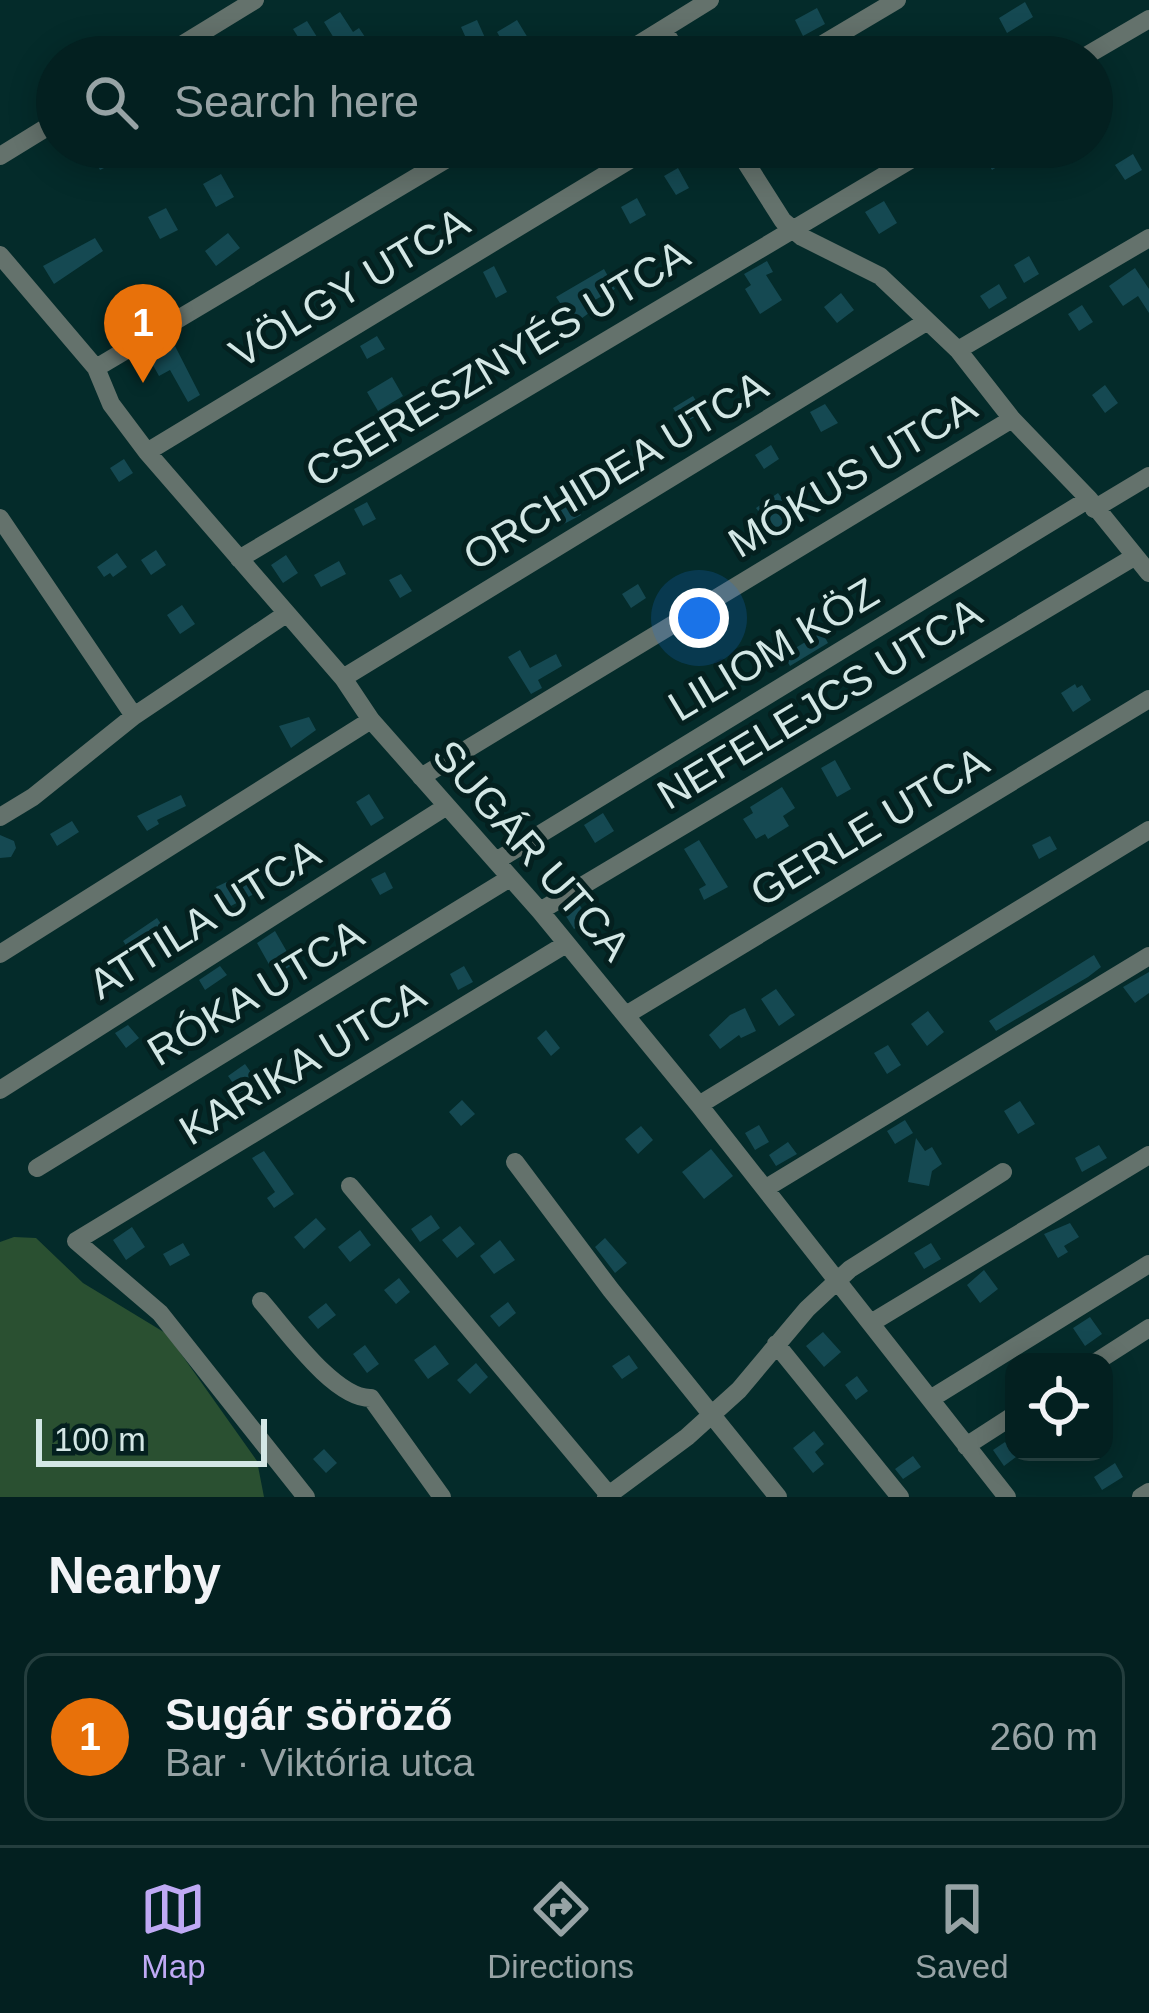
<!DOCTYPE html>
<html lang="en">
<head>
<meta charset="utf-8">
<style>
	body { margin:0; font-family:Arial,sans-serif; background:#0d2829; color:#f1f3f6 }
	.controls { position:absolute; right:36px; bottom:36px; display:grid; overflow:hidden; border-radius:24px; box-shadow:0 6px 30px #0003 }
	.controls button { width:108px; height:108px; display:grid; place-items:center; padding:0; border:0; border-bottom:3px solid #243e3e; background:#032020; color:#f1f3f6; font:60px sans-serif }
	.scale { position:absolute; left:36px; bottom:30px; width:231px; box-sizing:border-box; padding-left:12px; border:6px solid #d3e7e5; border-top:0; font-size:33px; line-height:42px; white-space:nowrap; color:#d3e7e5; -webkit-text-stroke:9px #04201f; paint-order:stroke }
	.you { position:absolute; left:699px; top:618px; width:42px; height:42px; margin:-30px; border:9px solid #fff; border-radius:50%; background:#1a73e8; box-shadow:0 0 0 18px #1a73e833 }
	.badge { display:grid; place-items:center; width:78px; height:78px; border-radius:50%; background:#bfa9f4; color:#fff; font-size:39px; font-weight:700 }
	.pin { position:absolute; translate:-50% -99px; filter:drop-shadow(0 3px 6px #0008) }
	.pin::after { content:''; position:absolute; top:63px; width:42px; height:36px; background:inherit; clip-path:polygon(0 0,100% 0,50% 100%) }
	.list { margin:0; padding:0; list-style:none }
	h2 { display:flex; justify-content:space-between; align-items:center; height:156px; margin:0; padding:0 48px; font-size:51px }
	h2 small { font-size:39px; font-weight:400; color:#97a3a5 }
	.list li { display:grid; grid-template-columns:78px 1fr auto; gap:36px; align-items:center; box-sizing:border-box; height:168px; margin:0 24px 24px; padding:0 24px; border:3px solid #243e3e; border-radius:24px }
	.list b { display:block; font-size:45px; white-space:nowrap }
	.list p { margin:0; font-size:39px; white-space:nowrap; color:#97a3a5 }
	.list em { font-size:39px; font-style:normal; color:#97a3a5 }
	.icon { flex:none; width:66px; height:66px; fill:none; stroke:currentColor; stroke-width:2; stroke-linecap:round; stroke-linejoin:round }
	.map { position:relative; flex:none; width:1149px; height:1497px; overflow:hidden }
	.search { position:absolute; background:#032020; box-shadow:0 6px 30px #0003; left:36px; right:36px; top:36px; height:132px; display:flex; align-items:center; gap:30px; box-sizing:border-box; padding:0 42px; border-radius:66px; color:#97a3a5; font-size:45px }
	.sheet { height:348px; background:#032020 }
	nav { display:flex; justify-content:space-around; align-items:center; box-sizing:border-box; height:168px; border-top:3px solid #243e3e; background:#032020; font-size:33px; color:#97a3a5 }
	nav a { display:grid; justify-items:center; gap:6px }
	nav .on { color:#bfa9f4 }
	.map>svg:first-child { display:block }
	.green { fill:#2a5031 }
	.building { fill:#154952 }
	.lines { fill:none; stroke-linecap:round; stroke-linejoin:round }
	.minor { stroke:#64726c; stroke-width:18 }
	.labels { text-anchor:middle; stroke-width:10; stroke-linejoin:round; paint-order:stroke }
	.street-label { font-size:42px; fill:#d3e7e5; stroke:#04201f }
</style>
</head>
<body>
<div class="map">
<svg width="1149" height="1497" viewBox="0 0 1149 1497">
	<rect width="100%" height="100%" fill="#042b2a"/>
	<path class="green" d="M14 1237 36 1238 83 1283 167 1334 257 1461 264 1497H0V1242Z"/>
	<path class="building" d="M1025 2 1033 17 1007 33 999 18Z
		M817 8 825 24 803 36 795 20Z
		M340 12 353 32 359 28 369 43 363 47 364 57H356L353 51 345 56 324 22Z
		M477 20 486 40 470 47 461 27Z
		M517 20 531 43 510 55 497 32Z
		M307 21 317 37 303 45 293 29Z
		M935 40 942 50 931 57H909Z
		M977 40 985 52 978 57H952Z
		M88 147H106L114 163 100 170Z
		M978 147H1007L1013 157 992 170Z
		M1133 154 1142 170 1125 180 1115 165Z
		M678 168 689 188 676 195 664 176Z
		M221 174 234 197 216 207 203 184Z
		M637 198 646 215 630 224 621 207Z
		M884 201 897 223 879 234 865 212Z
		M166 208 178 230 160 239 148 217Z
		M228 233 240 248 216 266 205 251Z
		M95 238 103 251 54 284 43 266Z
		M1029 256 1039 274 1024 283 1014 265Z
		M767 261 773 272 766 275 782 300 760 314 745 289 751 285 744 274Z
		M494 266 507 292 496 298 483 272Z
		M1135 268 1149 289V313L1138 296 1123 306 1109 286Z
		M604 269 615 289 584 306 589 313 574 324 556 297Z
		M999 284 1007 298 989 309 980 296Z
		M841 293 854 310 837 323 824 307Z
		M1082 305 1093 322 1079 331 1068 314Z
		M377 336 385 349 367 359 360 346Z
		M175 346 200 395 188 402 170 370 159 376 150 360Z
		M392 377 403 396 378 411 367 392Z
		M1105 385 1118 403 1105 413 1092 395Z
		M693 396 703 412 683 424 673 408Z
		M825 404 838 423 821 432 810 412Z
		M771 445 779 459 764 469 755 455Z
		M124 459 133 473 119 482 110 468Z
		M778 493 798 521 777 537 756 508Z
		M572 498 581 515 560 526 551 509Z
		M367 502 376 519 363 526 354 509Z
		M156 550 166 565 151 575 141 560Z
		M117 553 127 567 113 577 110 573 104 577 97 567Z
		M286 555 298 573 283 583 271 565Z
		M339 561 346 574 321 587 314 575Z
		M401 574 412 591 400 598 389 580Z
		M638 584 646 598 631 608 622 594Z
		M182 605 195 624 180 634 167 615Z
		M822 632 828 643 790 666 785 657 787 653Z
		M520 650 530 668 556 654 562 666 538 680 542 688 531 694 508 657Z
		M1075 684 1077 688 1082 685 1091 700 1073 712 1061 693Z
		M309 717 316 730 291 748 279 726Z
		M835 760 851 789 837 797 821 768Z
		M782 787 795 808 783 816 789 826 768 839 765 834 756 839 743 819 753 813 750 807Z
		M369 794 384 818 371 826 356 802Z
		M181 795 186 806 157 820 159 824 147 831 137 816Z
		M603 813 614 831 595 843 584 825Z
		M72 821 79 832 57 846 50 834Z
		M0 835 14 841 16 848 11 857 0 858Z
		M1050 836 1057 849 1039 859 1032 845Z
		M699 840 728 887 704 900 699 889 706 885 684 849Z
		M385 872 393 888 380 895 371 879Z
		M235 878 240 888 253 881 258 892 227 908 216 887Z
		M579 904 589 920 574 929 564 913Z
		M157 918 165 930 132 954 123 941Z
		M275 931 294 964 275 975 257 943Z
		M1094 955 1101 967 1088 977 996 1031 989 1021Z
		M220 966 227 975 205 990 199 980Z
		M464 966 473 982 458 990 450 974Z
		M1149 972V993L1135 1003 1123 987Z
		M776 989 795 1015 779 1026 761 999Z
		M745 1008 756 1031 741 1038 739 1035 720 1049 709 1035 730 1015Z
		M928 1011 944 1032 927 1046 911 1024Z
		M128 1025 139 1038 126 1048 115 1033Z
		M546 1030 560 1048 551 1056 537 1038Z
		M888 1045 901 1065 887 1074 874 1053Z
		M245 1064 257 1081 240 1093 228 1076Z
		M462 1100 475 1114 461 1126 449 1112Z
		M1020 1101 1035 1124 1018 1134 1004 1111Z
		M905 1120 913 1133 895 1144 887 1131Z
		M759 1125 769 1142 755 1150 745 1133Z
		M641 1126 653 1140 638 1154 625 1139Z
		M916 1138 925 1151 932 1147 942 1164 932 1171 929 1186 908 1182Z
		M788 1142 797 1154 776 1166 769 1155Z
		M1099 1145 1107 1158 1082 1172 1075 1158Z
		M711 1149 733 1176 704 1199 682 1172Z
		M264 1151 294 1194 274 1208 267 1198 275 1192 252 1158Z
		M431 1215 440 1228 420 1242 411 1229Z
		M316 1218 326 1229 304 1249 294 1237Z
		M1070 1223 1079 1237 1064 1246 1068 1252 1058 1258 1044 1234Z
		M460 1226 475 1244 457 1258 442 1240Z
		M132 1227 145 1247 126 1260 113 1240Z
		M360 1230 371 1245 350 1262 338 1247Z
		M605 1238 627 1263 615 1273 595 1247Z
		M500 1240 515 1260 494 1274 480 1256Z
		M183 1243 190 1255 170 1266 163 1254Z
		M931 1243 941 1259 924 1269 914 1253Z
		M984 1270 998 1289 980 1303 967 1285Z
		M399 1278 410 1292 396 1304 384 1290Z
		M508 1302 516 1313 499 1327 490 1316Z
		M326 1303 336 1315 318 1329 308 1317Z
		M1090 1317 1102 1334 1085 1346 1073 1328Z
		M823 1332 841 1352 824 1367 806 1346Z
		M365 1345 379 1364 367 1373 353 1354Z
		M435 1345 449 1364 428 1379 414 1360Z
		M629 1355 638 1368 622 1379 612 1366Z
		M476 1363 488 1377 470 1394 457 1380Z
		M857 1376 868 1391 856 1400 845 1385Z
		M814 1431 824 1444 815 1452 824 1464 813 1473 793 1448Z
		M1005 1442 1016 1457 1004 1466 993 1450Z
		M324 1449 337 1463 326 1473 313 1459Z
		M913 1456 921 1467 903 1479 895 1469Z
		M1115 1463 1123 1477 1102 1490 1094 1477Z"/>
	<g class="lines">
		<path class="minor" d="M664 30 680 57
			M162 57 255 0
			M618 57 710 0
			M801 57 897 0
			M1084 57 1149 19
			M736 147 783 221 802 237 880 276 898 293 958 350 1012 419 1089 499 1149 573
			M0 156 57 121
			M0 255 96 368 111 404 147 452 343 678 371 720 540 911 699 1105 1007 1497
			M958 350 1149 238
			M96 368 467 147
			M147 452 651 147
			M1094 509 1149 476
			M0 518 134 716
			M239 559 932 147
			M343 678 926 322
			M421 777 1012 419
			M0 817 33 797 134 716 286 614
			M496 861 1089 499
			M540 911 1134 557
			M0 954 371 720
			M626 1015 1149 699
			M0 1090 447 806
			M699 1105 1149 830
			M515 1162 611 1290 778 1497
			M37 1168 510 878
			M350 1186 609 1495
			M766 1188 1149 956
			M261 1301C285 1328 334 1399 371 1398L442 1497
			M871 1323 1149 1155
			M776 1344 900 1497
			M1096 1362 1149 1328
			M932 1398 1149 1264
			M966 1446 1014 1415
			M306 1497 160 1313 76 1241 566 944
			M606 1497 687 1437 739 1390 807 1309 850 1269 1003 1172
			M1141 1497 1149 1492"/>
	</g>
	<g class="labels">
		<g class="street-label">
			<text transform="translate(349 287) rotate(-31)" y="15">VÖLGY UTCA</text>
			<text transform="translate(497 363) rotate(-31)" y="15">CSERESZNYÉS UTCA</text>
			<text transform="translate(615 470) rotate(-31)" y="15">ORCHIDEA UTCA</text>
			<text transform="translate(852 474) rotate(-31)" y="15">MÓKUS UTCA</text>
			<text transform="translate(773 649) rotate(-31)" y="15">LILIOM KÖZ</text>
			<text transform="translate(819 703) rotate(-31)" y="15">NEFELEJCS UTCA</text>
			<text transform="translate(869 826) rotate(-31)" y="15">GERLE UTCA</text>
			<text transform="translate(532 850) rotate(49)" y="15">SUGÁR UTCA</text>
			<text transform="translate(204 918) rotate(-32)" y="15">ATTILA UTCA</text>
			<text transform="translate(255 992) rotate(-31)" y="15">RÓKA UTCA</text>
			<text transform="translate(302 1062) rotate(-31)" y="15">KARIKA UTCA</text>
		</g>
	</g>
</svg>
<div class="controls">
<button><svg class="icon" aria-label="locate" viewBox="0 0 24 24"><circle cx="12" cy="12" r="6"/><path d="M12 2v4M12 18v4M2 12h4M18 12h4"/></svg></button>
</div>
<div class="scale">100 m</div>
<div class="you"></div>
<div class="pin badge" style="left:143px;top:383px;background:#e8710a">1</div>
<div class="search"><svg class="icon" aria-label="search" viewBox="0 0 24 24"><circle cx="10" cy="10" r="6"/><path d="M15 15l6 6"/></svg>Search here</div>
</div>
<section class="sheet">
<h2>Nearby<small></small></h2>
<ul class="list">
<li><span class="badge" style="background:#e8710a">1</span><div><b>Sugár söröző</b><p>Bar · Viktória utca</p></div><em>260 m</em></li>
</ul>
</section>
<nav>
<a class="on"><svg class="icon" aria-label="map" viewBox="0 0 24 24"><path d="M3 6l6-2 6 2 6-2v14l-6 2-6-2-6 2zM9 4v14M15 6v14"/></svg>Map</a>
<a><svg class="icon" aria-label="directions" viewBox="0 0 24 24"><path d="M12 3l9 9-9 9-9-9zM9 14v-3h6M13 9l2 2-2 2"/></svg>Directions</a>
<a><svg class="icon" aria-label="saved" viewBox="0 0 24 24"><path d="M7 4h10v16l-5-4-5 4z"/></svg>Saved</a>
</nav>
</body>
</html>
